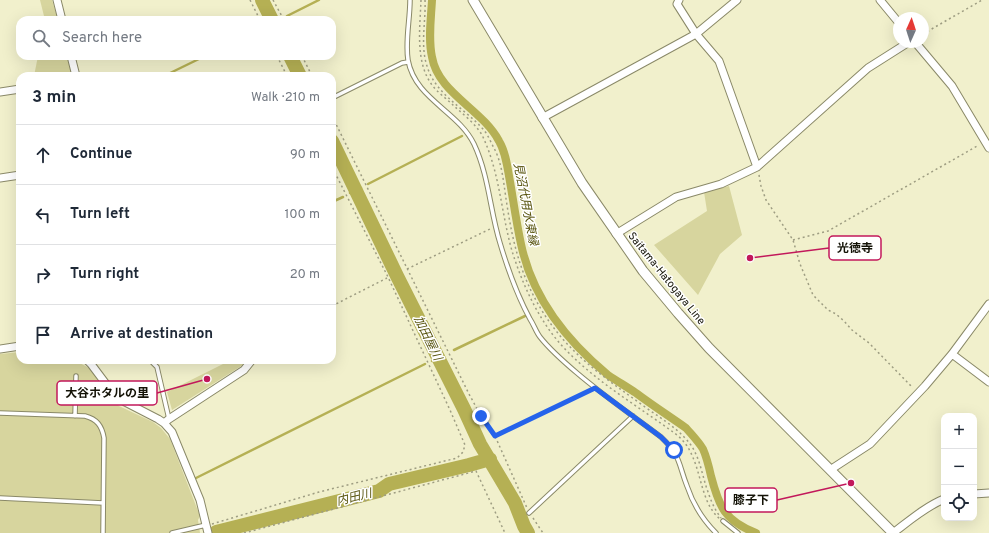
<!DOCTYPE html>
<html lang="en">
<head>
<meta charset="utf-8">
<style>
	body { margin:0; font-family:Overpass,"Noto Sans JP",sans-serif; background:#f2f2f3; color:#1f2937 }
	.controls { position:absolute; right:12px; bottom:12px; display:grid; overflow:hidden; border-radius:8px; box-shadow:0 4px 16px #0002 }
	.controls button { width:36px; height:36px; display:grid; place-items:center; padding:0; border:0; border-bottom:1px solid #e0e1e3; background:#fff; color:#1f2937; font:20px sans-serif }
	.compass { position:absolute; left:893px; top:12px; width:36px; height:36px; border-radius:50%; background:#fff; box-shadow:0 4px 16px #0002; rotate:3deg }
	.stop { position:absolute; width:12px; height:12px; margin:-9px; border:3px solid #2563eb; border-radius:50%; background:#fff }
	.stop.end { background:#2563eb; border-color:#fff; box-shadow:0 1px 4px #0008 }
	.list { margin:0; padding:0; list-style:none }
	h2 { display:flex; justify-content:space-between; align-items:center; height:52px; margin:0; padding:0 16px; font-size:17px }
	h2 small { font-size:13px; font-weight:400; color:#747a83 }
	.list li { display:grid; grid-template-columns:26px 1fr auto; gap:12px; align-items:center; box-sizing:border-box; height:60px; padding:0 16px; border-top:1px solid #e0e1e3 }
	.list b { display:block; font-size:15px; white-space:nowrap }
	.list em { font-size:13px; font-style:normal; color:#747a83 }
	.icon { flex:none; width:22px; height:22px; fill:none; stroke:currentColor; stroke-width:2; stroke-linecap:round; stroke-linejoin:round }
	.map { position:relative; flex:none; width:989px; height:533px; overflow:hidden }
	.search { position:absolute; background:#fff; box-shadow:0 4px 16px #0002; left:16px; top:16px; width:320px; height:44px; display:flex; align-items:center; gap:10px; box-sizing:border-box; padding:0 14px; border-radius:12px; color:#747a83; font-size:15px }
	.panel { position:absolute; background:#fff; box-shadow:0 4px 16px #0002; left:16px; top:72px; width:320px; height:292px; border-radius:12px }
	.map>svg:first-child { display:block }
	.green { fill:#d7d59e }
	.lines { fill:none; stroke-linecap:round; stroke-linejoin:round }
	.stream { stroke:#b5b054; stroke-width:2.5 }
	.canal { stroke:#b5b054; stroke-width:8 }
	.river { stroke:#b5b054; stroke-width:14 }
	.service-casing { stroke:#8a8968; stroke-width:5.5 }
	.minor-casing { stroke:#8a8968; stroke-width:9 }
	.secondary-casing { stroke:#8a8968; stroke-width:11 }
	.path { stroke:#9e9d82; stroke-width:1.5; stroke-dasharray:2 3; stroke-linecap:butt }
	.service { stroke:#fff; stroke-width:3.5 }
	.minor { stroke:#fff; stroke-width:7 }
	.secondary { stroke:#fff; stroke-width:9 }
	.route { stroke:#2563eb; stroke-width:5 }
	.labels { text-anchor:middle; stroke-width:3; stroke-linejoin:round; paint-order:stroke }
	.street-label { font-size:11px; fill:#141307; stroke:#fff }
	.water-label { font-size:12px; font-style:italic; fill:#58540e; stroke:#fff }
	.leader { fill:none; stroke:#c2185b; stroke-width:1.5 }
	.callout-dot { fill:#c2185b; stroke:#fff; stroke-width:1.5 }
	.callout { fill:#fff; stroke:#c2185b; stroke-width:1.5 }
	.callout-label { font-size:12px; text-anchor:middle; font-weight:bold; fill:#141307 }
</style>
</head>
<body>
<div class="map">
<svg width="989" height="533" viewBox="0 0 989 533">
	<rect width="100%" height="100%" fill="#f1f0cc"/>
	<path class="green" d="M40 0H52L58 20H45Z
		M38 56H67L73 76H34Z
		M729 186 742 235 720 254 698 295 654 245 707 211 704 192Z
		M20 352V360H74L91 369 104 392 119 406 153 422 161 428 170 439 200 516 198 520 200 533H0V354Z
		M227 360H248L246 363 172 410 167 392 225 363Z"/>
	<g class="lines">
		<path class="stream" d="M287 16 319 0
			M278 20H279
			M164 76 205 56
			M368 184 462 136
			M350 193 361 188
			M332 202 343 197
			M454 350 525 316
			M432 361 443 355
			M196 478 425 364"/>
		<path class="canal" d="M432 0C431 19 428 39 432 57 438 93 482 109 499 141 505 151 507 164 509 176 513 198 516 221 521 244 532 297 567 341 608 375 617 381 627 387 636 393 652 405 669 416 686 428 692 435 698 441 703 449 707 458 709 467 711 476 719 507 725 521 756 533"/>
		<path class="river" d="M262 0 272 20
			M290 56 300 76
			M332 141 397 276 464 409 480 444 515 503 524 526 528 533
			M216 532 379 491 389 484 469 465 490 459"/>
		<defs>
			<path id="service" d="M410 0C410 20 405 41 408 60 415 99 458 111 474 144 489 176 490 211 500 243 508 270 517 295 530 319 534 325 536 332 540 337 551 351 564 362 577 373 604 396 633 416 661 437 681 456 678 463 687 486 693 504 702 519 716 533
				M332 98 402 63 408 62
				M150 360 157 367 169 419
				M0 413 85 416C97 419 102 426 104 438L103 533
				M75 416 76 376
				M0 498 103 503
				M529 513 633 416
				M723 521 738 533
				M172 533 206 525"/>
			<path id="minor" d="M57 0 62 20
				M679 0 677 4 696 34 719 61 757 167
				M880 0 899 23
				M915 42 952 86 989 148
				M71 56 76 76
				M0 92 20 89
				M542 118 696 34 737 0
				M0 178 20 175
				M616 234 676 197 721 184 757 167 868 68 909 42
				M0 349 20 346
				M952 354 989 382
				M87 360 91 364 115 396 125 402 158 419 164 423 172 432 200 500 208 533
				M164 423 169 419 244 370 252 360
				M830 470 870 444 925 386 952 354 989 304
				M974 494 989 493
				M893 533C909 521 925 507 944 499"/>
			<path id="secondary" d="M473 0 582 183 643 271 678 313 709 348 893 533"/>
		</defs>
		<use href="#service" class="service-casing"/>
		<use href="#minor" class="minor-casing"/>
		<use href="#secondary" class="secondary-casing"/>
		<path class="path" d="M250 0 260 20
			M273 0 284 20
			M421 0C420 28 415 62 432 85 438 93 447 99 454 106 464 115 477 125 483 137 500 174 501 212 512 251 523 286 540 324 567 351 599 384 641 408 677 435 704 457 696 499 720 519
			M425 0C426 21 420 45 427 66 435 94 464 108 482 128 488 134 491 143 495 150 503 166 504 188 507 205 513 244 521 276 541 309 568 354 604 377 645 407 659 417 674 426 685 438 700 453 701 473 708 492 711 501 715 510 721 518
			M923 34 982 0
			M277 56 287 76
			M302 56 312 76
			M332 116 469 394 481 416 495 436 527 508
			M759 175 761 186 766 200 793 240 800 264 813 295 828 310 836 314 844 321 852 330 869 343 913 388
			M793 240 828 231 979 145
			M407 269 490 229
			M332 306 387 278
			M495 436 589 390
			M533 518 543 533
			M212 524 319 492 457 458 463 452 465 445 450 410 388 277 332 167
			M244 533 476 471 505 533"/>
		<use href="#service" class="service"/>
		<use href="#minor" class="minor"/>
		<use href="#secondary" class="secondary"/>
	</g>
	<g class="lines">
		<path class="route" d="M481 416 495 436 595 388 661 437 674 450"/>
	</g>
	<g class="labels">
		<g class="street-label">
			<text transform="translate(667 278) rotate(51)" y="4">Saitama-Hatogaya Line</text>
		</g>
		<g class="water-label">
			<text transform="translate(526 204) rotate(79)" y="4">見沼代用水東縁</text>
			<text transform="translate(428 338) rotate(64)" y="4">加田屋川</text>
			<text transform="translate(354 497) rotate(-14)" y="4">内田川</text>
		</g>
	</g>
	<path class="leader" d="M750 258L829 248M207 379L157 393M851 483L777 500"/>
	<g class="callout-dot">
		<circle cx="750" cy="258" r="4"/>
		<circle cx="207" cy="379" r="4"/>
		<circle cx="851" cy="483" r="4"/>
	</g>
	<g class="callout">
		<rect x="829" y="236" width="52" height="24" rx="4"/>
		<rect x="57" y="381" width="100" height="24" rx="4"/>
		<rect x="725" y="488" width="52" height="24" rx="4"/>
	</g>
	<g class="callout-label">
		<text x="855" y="252">光徳寺</text>
		<text x="107" y="397">大谷ホタルの里</text>
		<text x="751" y="504">膝子下</text>
	</g>
</svg>
<div class="controls">
<button>+</button>
<button>−</button>
<button><svg class="icon" aria-label="locate" viewBox="0 0 24 24"><circle cx="12" cy="12" r="6"/><path d="M12 2v4M12 18v4M2 12h4M18 12h4"/></svg></button>
</div>
<svg class="compass" viewBox="-18 -18 36 36"><path d="M0-13l5 13h-10z" fill="#e53935"/><path d="M0 13l5-13h-10z" fill="#747a83"/></svg>
<div class="stop" style="left:674px;top:450px"></div>
<div class="stop end" style="left:481px;top:416px"></div>
<div class="search"><svg class="icon" aria-label="search" viewBox="0 0 24 24"><circle cx="10" cy="10" r="6"/><path d="M15 15l6 6"/></svg>Search here</div>
<section class="panel">
<h2>3 min<small>Walk · 210 m</small></h2>
<ul class="list">
<li><svg class="icon" aria-label="ahead" viewBox="0 0 24 24"><path d="M12 20V5M6 11l6-6 6 6"/></svg><div><b>Continue</b></div><em>90 m</em></li>
<li><svg class="icon" aria-label="left" viewBox="0 0 24 24"><path d="M17 20v-9H6M10 6l-5 5 5 5"/></svg><div><b>Turn left</b></div><em>100 m</em></li>
<li><svg class="icon" aria-label="right" viewBox="0 0 24 24"><path d="M7 20v-9h11M14 6l5 5-5 5"/></svg><div><b>Turn right</b></div><em>20 m</em></li>
<li><svg class="icon" aria-label="arrive" viewBox="0 0 24 24"><path d="M6 21V4h12l-3 4 3 4H6"/></svg><div><b>Arrive at destination</b></div></li>
</ul>
</section>
</div>
</body>
</html>
